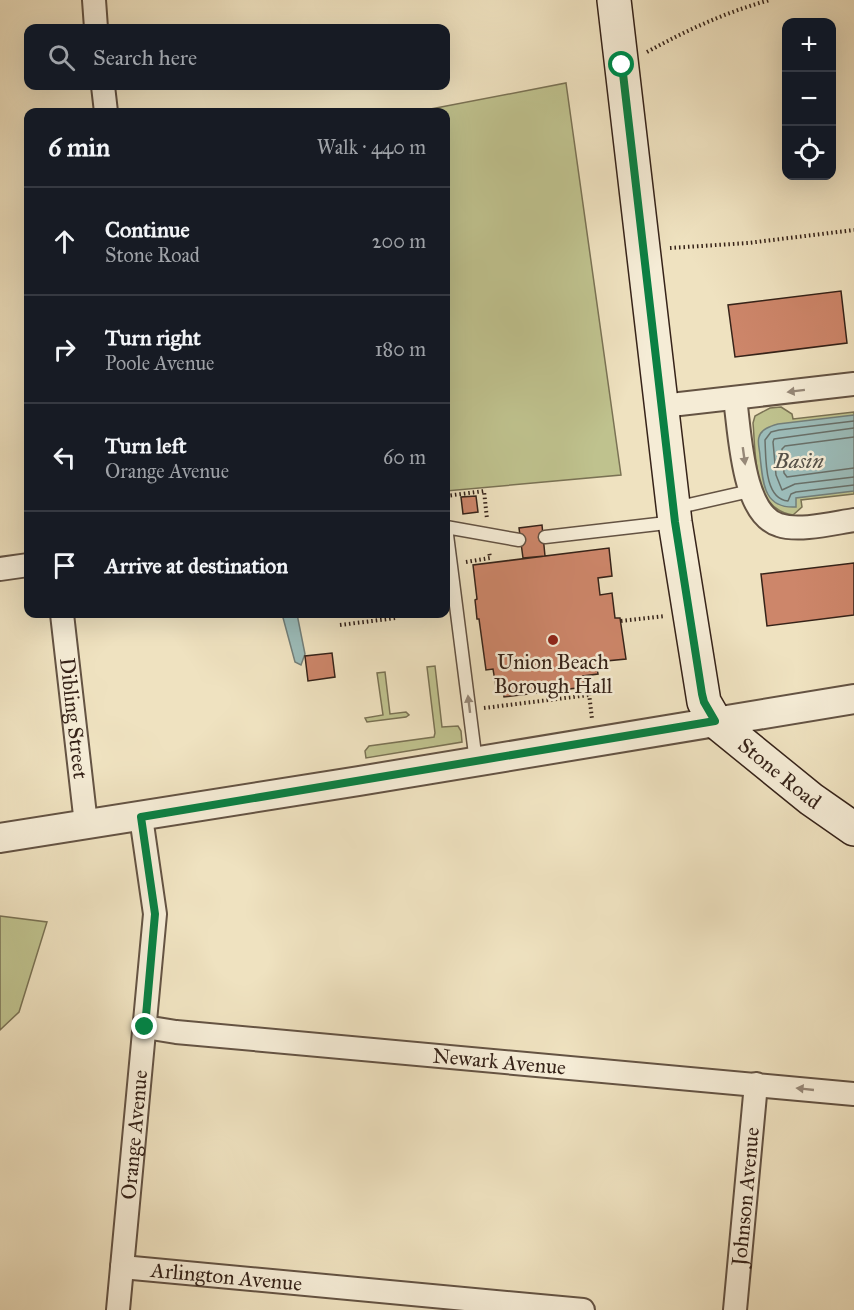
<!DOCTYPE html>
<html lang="en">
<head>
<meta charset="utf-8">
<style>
	body { margin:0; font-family:"IM FELL Great Primer",serif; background:#20242c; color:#f1f3f6 }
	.controls { position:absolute; right:18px; top:18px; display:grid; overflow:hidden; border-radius:12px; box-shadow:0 6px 24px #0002 }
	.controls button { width:54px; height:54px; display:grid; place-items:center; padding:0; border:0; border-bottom:2px solid #363941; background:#171b24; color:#f1f3f6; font:30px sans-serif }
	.stop { position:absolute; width:18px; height:18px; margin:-14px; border:4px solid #0b8043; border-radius:50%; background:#fff }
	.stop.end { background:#0b8043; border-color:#fff; box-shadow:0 2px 6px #0008 }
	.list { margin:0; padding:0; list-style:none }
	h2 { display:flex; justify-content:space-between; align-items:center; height:78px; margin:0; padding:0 24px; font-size:26px }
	h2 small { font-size:20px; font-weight:400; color:#9ea1a6 }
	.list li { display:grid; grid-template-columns:39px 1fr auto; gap:18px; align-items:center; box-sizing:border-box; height:108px; padding:0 24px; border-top:2px solid #363941 }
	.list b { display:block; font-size:22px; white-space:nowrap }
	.list p { margin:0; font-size:20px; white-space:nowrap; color:#9ea1a6 }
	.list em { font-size:20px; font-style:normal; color:#9ea1a6 }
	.icon { flex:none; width:33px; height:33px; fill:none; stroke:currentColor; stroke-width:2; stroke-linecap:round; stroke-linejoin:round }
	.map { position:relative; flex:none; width:854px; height:1310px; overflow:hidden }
	.search { position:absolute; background:#171b24; box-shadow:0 6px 24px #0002; left:24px; top:24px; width:426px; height:66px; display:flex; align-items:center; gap:15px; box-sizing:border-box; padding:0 21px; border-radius:12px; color:#9ea1a6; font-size:22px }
	.panel { position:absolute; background:#171b24; box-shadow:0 6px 24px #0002; left:24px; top:108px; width:426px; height:510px; border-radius:12px }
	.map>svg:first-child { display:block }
	.green { fill:#bfc28e; stroke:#7a7254; stroke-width:1.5 }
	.water { fill:#9cbcb9; stroke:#737f79; stroke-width:1.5 }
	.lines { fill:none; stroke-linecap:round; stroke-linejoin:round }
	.shore { stroke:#697069; stroke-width:1.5 }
	.building { fill:#cd866a; stroke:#362319; stroke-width:1.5 }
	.service-casing { stroke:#645343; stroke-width:15 }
	.minor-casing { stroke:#645343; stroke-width:26 }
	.tertiary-casing { stroke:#645343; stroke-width:32 }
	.secondary-casing { stroke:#362319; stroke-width:36 }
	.path { stroke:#362319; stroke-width:4; stroke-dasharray:1.5 3; stroke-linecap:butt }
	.service { stroke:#f5ecd6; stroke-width:12 }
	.minor { stroke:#f5ecd6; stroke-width:22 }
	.tertiary { stroke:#f5ecd6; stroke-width:28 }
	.secondary { stroke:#f5ecd6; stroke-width:33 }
	.oneway { fill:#968878 }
	.route { stroke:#0b8043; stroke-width:8 }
	.poi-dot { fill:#8f2418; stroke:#f5ecd6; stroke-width:2 }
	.labels { text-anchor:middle; stroke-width:5; stroke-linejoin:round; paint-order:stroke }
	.poi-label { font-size:21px; fill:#362319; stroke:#f5ecd6 }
	.street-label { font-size:21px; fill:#362319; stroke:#f5ecd6 }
	.water-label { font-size:22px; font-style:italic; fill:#555149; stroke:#f5ecd6 }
</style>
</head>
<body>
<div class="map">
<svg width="854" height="1310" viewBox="0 0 854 1310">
	<rect width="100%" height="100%" fill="#efe2c0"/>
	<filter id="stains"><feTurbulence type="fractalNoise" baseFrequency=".00333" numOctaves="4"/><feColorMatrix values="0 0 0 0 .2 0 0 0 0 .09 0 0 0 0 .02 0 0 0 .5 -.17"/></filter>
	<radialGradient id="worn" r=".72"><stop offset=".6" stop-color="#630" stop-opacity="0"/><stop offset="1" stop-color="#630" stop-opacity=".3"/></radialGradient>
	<path class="green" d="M566 83 621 475 446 491V112H415Z
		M781 407 792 414 793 419 854 412V494L801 500 802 507 793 515C752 509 756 454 753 423L755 416 770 408Z
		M435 666 442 727 458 726 461 731 462 742 366 758 365 751 369 746 434 737 435 733 427 667Z
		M385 672 390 714 406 712 409 715 406 717 367 722 365 718 383 715 377 673Z
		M0 916 47 922 19 1012 0 1030Z"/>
	<path class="water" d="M854 415V491L796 498V507C763 509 763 482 760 456 760 451 757 442 759 437 761 429 771 426 778 424Z
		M282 614H297L305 654 301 665 295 662Z"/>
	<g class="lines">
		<path class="shore" d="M854 421 779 430 771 432 765 440C766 458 764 499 788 501L791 494 796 492 854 485
			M854 428 781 438 774 439 773 442 776 475 782 490 795 484 854 477
			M854 437 785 446 782 449 784 473 787 477 854 468"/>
	</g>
	<path class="building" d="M841 291 847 343 735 357 728 305Z
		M476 496 478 512 463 514 461 497Z
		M542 525 545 556 523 558 519 528Z
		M609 548 612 576 598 578 600 595 612 593 615 618H620L626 659 596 662 598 674 583 676 585 687 504 697 502 687H496L493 669 486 670 479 619H477L476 609 475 600 477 599 473 565Z
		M854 563V615L767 626 761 574Z
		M332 653 335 677 308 681 305 656Z"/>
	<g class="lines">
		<defs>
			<path id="service" d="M675 508 750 491
				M545 537 675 522
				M476 762 446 527 519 540"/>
			<g id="minor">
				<path d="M94 0 96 28"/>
				<path d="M103 86 106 112"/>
				<path d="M735 399C740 432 742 514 779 525 799 532 834 523 854 520"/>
				<path d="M662 406 854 384"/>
				<path d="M0 569 28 565"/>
				<path id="s1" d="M62 614 86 824"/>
				<path id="s2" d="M145 1027 176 1032 854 1094"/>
				<path id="s3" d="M122 1267 583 1310"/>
				<path id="s4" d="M118 1310 155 914 141 817"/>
				<path id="s5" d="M735 1310 756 1084"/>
			</g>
			<path id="tertiary" d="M0 838 359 781 854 699"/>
			<g id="secondary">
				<path id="s6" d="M614 0 675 522 704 702 715 721 811 799 854 829"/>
			</g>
		</defs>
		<use href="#service" class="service-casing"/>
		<use href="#minor" class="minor-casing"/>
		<use href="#tertiary" class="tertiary-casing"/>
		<use href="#secondary" class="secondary-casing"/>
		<path class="path" d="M647 52C687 30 726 12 770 0
			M670 248 748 243 854 230
			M446 496 484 491 487 519
			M466 562 490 558 489 551
			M422 616 438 614
			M621 621 665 616
			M340 625 396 618
			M587 676 592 719
			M484 708 589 695"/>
		<use href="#service" class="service"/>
		<use href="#minor" class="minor"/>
		<use href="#tertiary" class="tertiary"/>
		<use href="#secondary" class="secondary"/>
	</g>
	<defs><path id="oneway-solid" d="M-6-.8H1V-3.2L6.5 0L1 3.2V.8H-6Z" transform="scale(1.5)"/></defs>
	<g class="oneway">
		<use href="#oneway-solid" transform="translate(796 391) rotate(173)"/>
		<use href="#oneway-solid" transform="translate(744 456) rotate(82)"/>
		<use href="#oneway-solid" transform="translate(469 704) rotate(-97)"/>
		<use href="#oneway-solid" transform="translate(805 1089) rotate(-174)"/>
	</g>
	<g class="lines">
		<path class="route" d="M145 1027 155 914 141 817 715 721 704 702 702 694 675 522 622 65"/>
	</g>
	<circle class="poi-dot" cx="553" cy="640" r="6"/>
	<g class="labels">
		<g class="poi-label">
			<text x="553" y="669">Union Beach<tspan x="553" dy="24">Borough Hall</tspan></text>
		</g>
		<g class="street-label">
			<text dy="7" stroke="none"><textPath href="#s1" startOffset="105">Dibling Street</textPath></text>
			<text dy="7" stroke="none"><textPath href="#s6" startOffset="813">Stone Road</textPath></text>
			<text dy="7" stroke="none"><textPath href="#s2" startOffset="356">Newark Avenue</textPath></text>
			<text dy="7" stroke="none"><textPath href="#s4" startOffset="176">Orange Avenue</textPath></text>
			<text dy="7" stroke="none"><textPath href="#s5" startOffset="114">Johnson Avenue</textPath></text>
			<text dy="7" stroke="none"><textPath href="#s3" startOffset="105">Arlington Avenue</textPath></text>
		</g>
		<g class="water-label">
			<text x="799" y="468">Basin</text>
		</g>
	</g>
	<rect width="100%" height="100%" filter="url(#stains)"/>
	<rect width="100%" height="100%" fill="url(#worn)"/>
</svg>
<div class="controls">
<button>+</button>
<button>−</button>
<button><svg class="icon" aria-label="locate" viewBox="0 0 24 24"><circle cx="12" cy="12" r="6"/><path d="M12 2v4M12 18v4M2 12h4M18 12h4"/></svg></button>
</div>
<div class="stop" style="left:622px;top:65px"></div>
<div class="stop end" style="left:145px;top:1027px"></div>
<div class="search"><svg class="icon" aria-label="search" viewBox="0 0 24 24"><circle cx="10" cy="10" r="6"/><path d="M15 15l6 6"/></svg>Search here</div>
<section class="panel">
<h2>6 min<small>Walk · 440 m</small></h2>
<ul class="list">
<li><svg class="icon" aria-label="ahead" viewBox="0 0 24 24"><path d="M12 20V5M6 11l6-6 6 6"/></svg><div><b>Continue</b><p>Stone Road</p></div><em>200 m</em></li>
<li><svg class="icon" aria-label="right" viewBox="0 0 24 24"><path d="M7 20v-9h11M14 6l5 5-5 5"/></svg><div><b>Turn right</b><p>Poole Avenue</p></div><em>180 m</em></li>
<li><svg class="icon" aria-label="left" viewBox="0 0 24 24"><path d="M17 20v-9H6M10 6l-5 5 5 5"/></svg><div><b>Turn left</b><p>Orange Avenue</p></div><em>60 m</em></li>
<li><svg class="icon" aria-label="arrive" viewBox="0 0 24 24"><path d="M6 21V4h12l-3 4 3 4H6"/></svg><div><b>Arrive at destination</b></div></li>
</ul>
</section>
</div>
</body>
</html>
